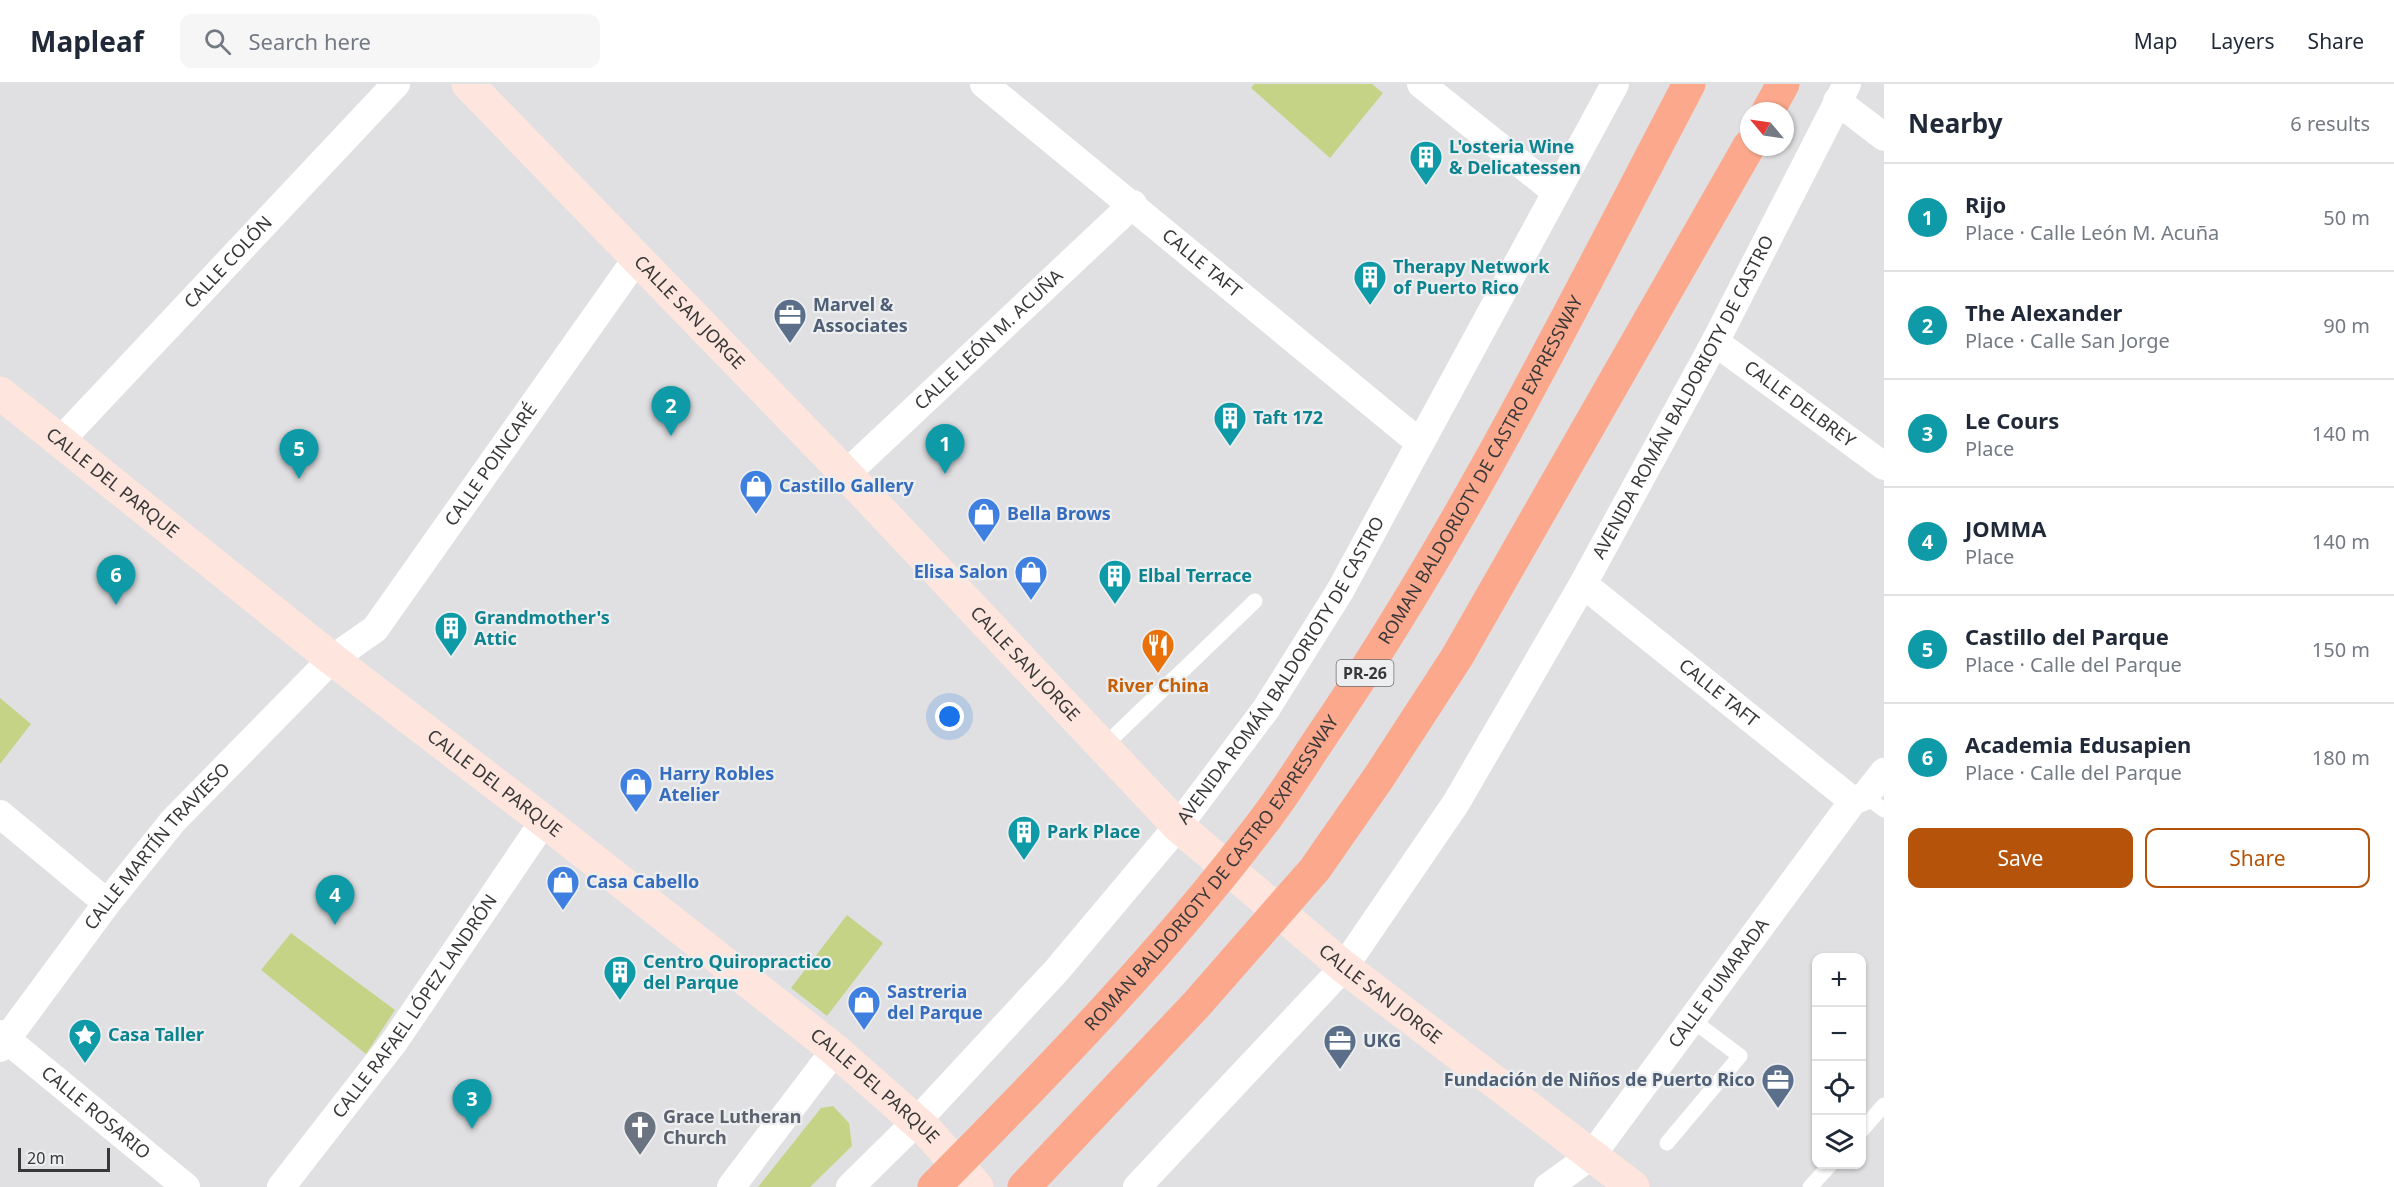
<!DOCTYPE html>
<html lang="en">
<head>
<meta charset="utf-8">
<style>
	body { margin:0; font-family:"Noto Sans",sans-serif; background:#f6f6f7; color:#1f2937 }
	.controls { position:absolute; right:18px; bottom:18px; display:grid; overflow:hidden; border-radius:12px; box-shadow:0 2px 4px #0004 }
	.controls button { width:54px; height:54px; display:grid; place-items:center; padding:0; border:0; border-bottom:2px solid #e0e1e3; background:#fff; color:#1f2937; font:30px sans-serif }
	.compass { position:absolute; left:1740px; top:18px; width:54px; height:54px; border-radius:50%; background:#fff; box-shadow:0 2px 4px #0004; rotate:299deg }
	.scale { position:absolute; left:18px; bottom:15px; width:92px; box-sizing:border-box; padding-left:6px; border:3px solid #383839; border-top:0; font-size:16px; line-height:21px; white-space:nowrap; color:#383839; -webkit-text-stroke:4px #edeeef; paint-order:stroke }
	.you { position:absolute; left:950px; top:633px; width:21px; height:21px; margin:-15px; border:4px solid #fff; border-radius:50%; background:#1a73e8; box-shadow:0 0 0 9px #1a73e833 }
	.badge { display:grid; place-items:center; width:39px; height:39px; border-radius:50%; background:#b45309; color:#fff; font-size:20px; font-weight:700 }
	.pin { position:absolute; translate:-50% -50px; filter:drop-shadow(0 2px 3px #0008) }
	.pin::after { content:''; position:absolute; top:32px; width:21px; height:18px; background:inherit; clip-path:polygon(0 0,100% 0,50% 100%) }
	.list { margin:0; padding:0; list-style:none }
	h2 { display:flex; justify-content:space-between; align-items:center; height:78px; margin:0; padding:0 24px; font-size:26px }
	h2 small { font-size:20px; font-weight:400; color:#747a83 }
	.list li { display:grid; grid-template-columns:39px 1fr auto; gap:18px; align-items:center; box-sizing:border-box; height:108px; padding:0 24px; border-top:2px solid #e0e1e3 }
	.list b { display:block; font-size:22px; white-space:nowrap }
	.list p { margin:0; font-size:20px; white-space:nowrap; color:#747a83 }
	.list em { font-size:20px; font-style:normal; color:#747a83 }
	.actions { display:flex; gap:12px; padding:18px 24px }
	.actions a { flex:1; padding:14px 0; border:2px solid #b45309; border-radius:12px; text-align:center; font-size:21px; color:#b45309 }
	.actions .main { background:#b45309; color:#fff }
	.icon { flex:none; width:33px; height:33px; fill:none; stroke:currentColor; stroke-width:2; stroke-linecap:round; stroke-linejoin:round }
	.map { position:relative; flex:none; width:1884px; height:1103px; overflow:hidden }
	header { display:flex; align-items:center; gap:36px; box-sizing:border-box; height:84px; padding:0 30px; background:#fff; border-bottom:2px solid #e0e1e3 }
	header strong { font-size:28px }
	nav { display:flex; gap:33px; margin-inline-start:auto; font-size:21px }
	.search { width:420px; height:54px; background:#f6f6f7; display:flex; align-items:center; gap:15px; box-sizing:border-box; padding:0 21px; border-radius:12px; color:#747a83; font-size:22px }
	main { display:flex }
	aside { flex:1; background:#fff }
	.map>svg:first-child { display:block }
	.green { fill:#c5d387 }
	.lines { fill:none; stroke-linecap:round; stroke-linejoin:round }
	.lane { stroke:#fff; stroke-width:15 }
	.street { stroke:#fff; stroke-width:28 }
	.secondary { stroke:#fee5dd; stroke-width:33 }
	.highway { stroke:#fba88d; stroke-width:33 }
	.labels { text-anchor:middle; stroke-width:4.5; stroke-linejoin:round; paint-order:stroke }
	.shield { fill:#edeeef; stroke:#6e6f70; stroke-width:1.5 }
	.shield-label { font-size:16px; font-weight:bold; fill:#383839 }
	.culture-label { font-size:18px; font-weight:bold; fill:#0d838f; stroke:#edeeef; text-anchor:start }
	.street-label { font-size:18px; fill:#383839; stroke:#edeeef }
	.service-label { font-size:18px; font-weight:bold; fill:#4e5e75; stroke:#edeeef; text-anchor:start }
	.shop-label { font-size:18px; font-weight:bold; fill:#366cbe; stroke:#edeeef; text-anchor:start }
	.food-label { font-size:18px; font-weight:bold; fill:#c56008; stroke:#edeeef }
	.worship-label { font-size:18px; font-weight:bold; fill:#5b616d; stroke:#edeeef; text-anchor:start }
</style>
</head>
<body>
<header>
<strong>Mapleaf</strong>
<div class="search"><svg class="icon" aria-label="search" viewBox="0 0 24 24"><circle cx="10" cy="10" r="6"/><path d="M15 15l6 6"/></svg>Search here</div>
<nav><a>Map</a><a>Layers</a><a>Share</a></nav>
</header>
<main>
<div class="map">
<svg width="1884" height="1103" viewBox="0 0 1884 1103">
	<rect width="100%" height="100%" fill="#e0e0e2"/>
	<path class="green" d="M1254 0H1372L1383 9 1330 74 1251 4Z
		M0 614 31 640 0 680Z
		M847 831 883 859 827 932 791 904Z
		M291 849 395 926 366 970 261 886Z
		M833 1022 849 1039 852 1062 810 1103H758L821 1024Z"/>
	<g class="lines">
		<path class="lane" d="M1103 663 1255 517
			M1865 712 1884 726
			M1862 1046 1884 1021
			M1667 1059 1740 972 1692 936
			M1810 1103 1831 1080"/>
		<g class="street">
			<path id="s1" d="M984 0 1420 359"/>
			<path d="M1421 0 1556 108"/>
			<path d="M1837 17 1884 53"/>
			<path id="s2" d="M1715 258 1884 382"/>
			<path id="s3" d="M61 356 396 0"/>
			<path id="s4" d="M846 390 1133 120"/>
			<path id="s5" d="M1583 500 1853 717"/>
			<path d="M0 730 107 819"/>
			<path id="s6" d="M0 950 186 1103"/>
			<path id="s7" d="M0 964 107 819 173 737 332 575 375 545 637 174"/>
			<path id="s8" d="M281 1103 394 958 544 737"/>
			<path d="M731 1103 835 966"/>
			<path id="s9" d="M850 1103 916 1038 1057 886 1178 742 1266 625 1340 507 1615 0"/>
			<path id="s10" d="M1137 1103 1344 883 1456 719 1583 500 1715 258 1847 0"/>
			<path id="s11" d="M1548 1103 1592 1071 1853 717 1865 712 1884 688"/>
		</g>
		<g class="secondary">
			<path id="s12" d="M468 0 846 390 1178 742 1344 883 1633 1103"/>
			<path id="s13" d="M0 309 332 575 544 737 835 966 928 1048 977 1103"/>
		</g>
		<g class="highway">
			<path d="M1768 27 1783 0"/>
			<path id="s14" d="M934 1103C1048 988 1161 872 1260 742 1282 714 1301 683 1321 653 1462 447 1573 221 1689 0"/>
			<path d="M1024 1103 1196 921 1315 785 1379 693 1457 573 1749 62"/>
		</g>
	</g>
	<defs>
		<symbol id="building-pin" viewBox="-11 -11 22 30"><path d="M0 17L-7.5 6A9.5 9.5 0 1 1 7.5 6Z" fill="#0f9aa8" stroke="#edeeef"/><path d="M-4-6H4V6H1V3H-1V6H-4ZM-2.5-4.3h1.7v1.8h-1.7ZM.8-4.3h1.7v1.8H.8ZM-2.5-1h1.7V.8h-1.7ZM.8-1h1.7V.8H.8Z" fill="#fff"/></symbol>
		<symbol id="office-pin" viewBox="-11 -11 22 30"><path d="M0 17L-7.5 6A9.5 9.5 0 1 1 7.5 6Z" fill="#5c6f8a" stroke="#edeeef"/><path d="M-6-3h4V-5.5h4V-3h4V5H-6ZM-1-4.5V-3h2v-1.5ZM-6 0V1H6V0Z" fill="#fff"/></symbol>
		<symbol id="shop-pin" viewBox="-11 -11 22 30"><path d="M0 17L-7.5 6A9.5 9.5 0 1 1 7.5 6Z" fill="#3f7fe0" stroke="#edeeef"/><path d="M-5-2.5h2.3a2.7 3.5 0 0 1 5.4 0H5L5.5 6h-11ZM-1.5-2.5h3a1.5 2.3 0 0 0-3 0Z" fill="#fff"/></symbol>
		<symbol id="restaurant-pin" viewBox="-11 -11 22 30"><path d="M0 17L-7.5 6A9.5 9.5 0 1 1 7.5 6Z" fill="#e8710a" stroke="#edeeef"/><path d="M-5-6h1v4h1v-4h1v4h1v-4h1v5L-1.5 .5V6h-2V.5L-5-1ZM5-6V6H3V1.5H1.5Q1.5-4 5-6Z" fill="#fff"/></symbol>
		<symbol id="sight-pin" viewBox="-11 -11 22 30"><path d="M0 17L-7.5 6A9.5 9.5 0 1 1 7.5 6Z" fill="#0f9aa8" stroke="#edeeef"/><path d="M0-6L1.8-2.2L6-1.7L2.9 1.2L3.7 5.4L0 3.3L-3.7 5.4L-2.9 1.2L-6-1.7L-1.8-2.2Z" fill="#fff"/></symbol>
		<symbol id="church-pin" viewBox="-11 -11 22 30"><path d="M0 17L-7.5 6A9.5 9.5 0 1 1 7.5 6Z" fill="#6b7280" stroke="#edeeef"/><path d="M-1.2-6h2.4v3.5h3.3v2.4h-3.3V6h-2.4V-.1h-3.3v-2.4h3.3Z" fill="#fff"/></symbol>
	</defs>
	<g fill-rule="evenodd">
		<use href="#building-pin" x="1407" y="54" width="38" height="52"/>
		<use href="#building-pin" x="1351" y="174" width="38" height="52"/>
		<use href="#office-pin" x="771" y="212" width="38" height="52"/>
		<use href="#building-pin" x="1211" y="315" width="38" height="52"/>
		<use href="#shop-pin" x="737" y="383" width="38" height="52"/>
		<use href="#shop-pin" x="965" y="411" width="38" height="52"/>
		<use href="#shop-pin" x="1012" y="469" width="38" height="52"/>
		<use href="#building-pin" x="1096" y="473" width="38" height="52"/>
		<use href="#building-pin" x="432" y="525" width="38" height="52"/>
		<use href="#restaurant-pin" x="1139" y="542" width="38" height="52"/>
		<use href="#shop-pin" x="617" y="681" width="38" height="52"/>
		<use href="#building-pin" x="1005" y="729" width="38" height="52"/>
		<use href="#shop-pin" x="544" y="779" width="38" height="52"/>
		<use href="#building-pin" x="601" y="869" width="38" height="52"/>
		<use href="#shop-pin" x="845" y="899" width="38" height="52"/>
		<use href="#sight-pin" x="66" y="932" width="38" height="52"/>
		<use href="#office-pin" x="1321" y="938" width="38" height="52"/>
		<use href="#office-pin" x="1759" y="977" width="38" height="52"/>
		<use href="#church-pin" x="621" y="1024" width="38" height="52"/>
	</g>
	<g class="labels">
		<rect class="shield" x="1336.5" y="576" width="57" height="26" rx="4.5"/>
		<g class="shield-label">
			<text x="1365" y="595">PR-26</text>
		</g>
		<g class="culture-label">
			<text x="1449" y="69">L'osteria Wine<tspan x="1449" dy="21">&amp; Delicatessen</tspan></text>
			<text x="1393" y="189">Therapy Network<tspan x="1393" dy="21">of Puerto Rico</tspan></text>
			<text x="1253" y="340">Taft 172</text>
			<text x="1138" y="498">Elbal Terrace</text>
			<text x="474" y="540">Grandmother's<tspan x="474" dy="21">Attic</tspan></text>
			<text x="1047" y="754">Park Place</text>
			<text x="643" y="884">Centro Quiropractico<tspan x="643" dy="21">del Parque</tspan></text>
			<text x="108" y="957">Casa Taller</text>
		</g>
		<g class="street-label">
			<text dy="6" stroke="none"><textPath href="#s3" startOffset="244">CALLE COLÓN</textPath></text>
			<text dy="6" stroke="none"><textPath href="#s1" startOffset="282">CALLE TAFT</textPath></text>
			<text dy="6" stroke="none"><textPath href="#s12" startOffset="318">CALLE SAN JORGE</textPath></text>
			<text dy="6" stroke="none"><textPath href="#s4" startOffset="196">CALLE LEÓN M. ACUÑA</textPath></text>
			<text dy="6" stroke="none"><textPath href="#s10" startOffset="966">AVENIDA ROMÁN BALDORIOTY DE CASTRO</textPath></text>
			<text dy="6" stroke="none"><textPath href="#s2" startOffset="105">CALLE DELBREY</textPath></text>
			<text dy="6" stroke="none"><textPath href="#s7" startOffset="766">CALLE POINCARÉ</textPath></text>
			<text dy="6" stroke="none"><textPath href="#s14" startOffset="906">ROMAN BALDORIOTY DE CASTRO EXPRESSWAY</textPath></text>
			<text dy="6" stroke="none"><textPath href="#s13" startOffset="144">CALLE DEL PARQUE</textPath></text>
			<text dy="6" stroke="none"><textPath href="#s12" startOffset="804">CALLE SAN JORGE</textPath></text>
			<text dy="6" stroke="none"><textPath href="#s9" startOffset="675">AVENIDA ROMÁN BALDORIOTY DE CASTRO</textPath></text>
			<text dy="6" stroke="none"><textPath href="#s5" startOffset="174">CALLE TAFT</textPath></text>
			<text dy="6" stroke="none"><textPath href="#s13" startOffset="630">CALLE DEL PARQUE</textPath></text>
			<text dy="6" stroke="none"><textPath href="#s7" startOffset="256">CALLE MARTÍN TRAVIESO</textPath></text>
			<text dy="6" stroke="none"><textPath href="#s14" startOffset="420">ROMAN BALDORIOTY DE CASTRO EXPRESSWAY</textPath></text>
			<text dy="6" stroke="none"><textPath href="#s11" startOffset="268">CALLE PUMARADA</textPath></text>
			<text dy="6" stroke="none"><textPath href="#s12" startOffset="1290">CALLE SAN JORGE</textPath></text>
			<text dy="6" stroke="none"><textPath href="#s8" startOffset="225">CALLE RAFAEL LÓPEZ LANDRÓN</textPath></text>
			<text dy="6" stroke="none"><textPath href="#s13" startOffset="1116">CALLE DEL PARQUE</textPath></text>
			<text dy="6" stroke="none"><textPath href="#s6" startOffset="124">CALLE ROSARIO</textPath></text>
		</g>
		<g class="service-label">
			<text x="813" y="227">Marvel &amp;<tspan x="813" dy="21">Associates</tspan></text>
			<text x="1363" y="963">UKG</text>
			<text x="1755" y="1002" text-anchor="end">Fundación de Niños de Puerto Rico</text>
		</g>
		<g class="shop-label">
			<text x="779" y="408">Castillo Gallery</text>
			<text x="1007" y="436">Bella Brows</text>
			<text x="1008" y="494" text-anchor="end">Elisa Salon</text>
			<text x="659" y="696">Harry Robles<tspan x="659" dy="21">Atelier</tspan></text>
			<text x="586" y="804">Casa Cabello</text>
			<text x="887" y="914">Sastreria<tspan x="887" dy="21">del Parque</tspan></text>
		</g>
		<g class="food-label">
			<text x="1158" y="608">River China</text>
		</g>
		<g class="worship-label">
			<text x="663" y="1039">Grace Lutheran<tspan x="663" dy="21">Church</tspan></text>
		</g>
	</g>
</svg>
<div class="controls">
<button>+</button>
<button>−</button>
<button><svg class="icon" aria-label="locate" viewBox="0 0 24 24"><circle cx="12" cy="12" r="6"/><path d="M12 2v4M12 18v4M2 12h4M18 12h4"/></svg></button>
<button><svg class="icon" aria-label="layers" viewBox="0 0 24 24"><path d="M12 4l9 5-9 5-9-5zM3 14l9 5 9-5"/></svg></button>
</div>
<svg class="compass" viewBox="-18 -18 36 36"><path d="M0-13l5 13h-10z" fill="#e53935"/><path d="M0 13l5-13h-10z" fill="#747a83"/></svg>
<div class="scale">20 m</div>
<div class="you"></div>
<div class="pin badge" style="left:945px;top:390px;background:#0f9aa8">1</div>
<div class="pin badge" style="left:671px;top:352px;background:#0f9aa8">2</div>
<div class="pin badge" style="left:472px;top:1045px;background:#0f9aa8">3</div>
<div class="pin badge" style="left:335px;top:841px;background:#0f9aa8">4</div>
<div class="pin badge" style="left:299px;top:395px;background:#0f9aa8">5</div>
<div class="pin badge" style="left:116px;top:521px;background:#0f9aa8">6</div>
</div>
<aside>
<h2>Nearby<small>6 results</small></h2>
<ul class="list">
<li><span class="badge" style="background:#0f9aa8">1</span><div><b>Rijo</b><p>Place · Calle León M. Acuña</p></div><em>50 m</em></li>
<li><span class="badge" style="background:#0f9aa8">2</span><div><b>The Alexander</b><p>Place · Calle San Jorge</p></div><em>90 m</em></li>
<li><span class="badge" style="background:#0f9aa8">3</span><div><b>Le Cours</b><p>Place</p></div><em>140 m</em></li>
<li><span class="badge" style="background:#0f9aa8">4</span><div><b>JOMMA</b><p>Place</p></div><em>140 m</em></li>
<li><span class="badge" style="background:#0f9aa8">5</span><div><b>Castillo del Parque</b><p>Place · Calle del Parque</p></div><em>150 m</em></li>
<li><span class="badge" style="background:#0f9aa8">6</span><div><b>Academia Edusapien</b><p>Place · Calle del Parque</p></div><em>180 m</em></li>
</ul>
<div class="actions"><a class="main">Save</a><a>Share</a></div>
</aside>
</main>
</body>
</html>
